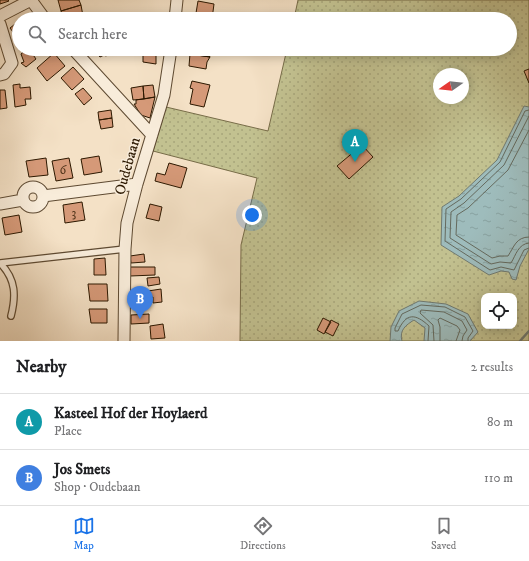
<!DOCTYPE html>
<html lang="en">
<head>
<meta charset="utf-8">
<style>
	body { margin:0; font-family:"IM FELL DW Pica",serif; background:#f2f2f2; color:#202124 }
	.controls { position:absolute; right:12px; bottom:12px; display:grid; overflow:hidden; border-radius:8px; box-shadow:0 2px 10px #0003 }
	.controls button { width:36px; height:36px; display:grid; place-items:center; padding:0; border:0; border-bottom:1px solid #e0e0e0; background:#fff; color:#202124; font:20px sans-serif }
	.compass { position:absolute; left:433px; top:68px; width:36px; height:36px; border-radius:50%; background:#fff; box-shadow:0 2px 10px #0003; rotate:256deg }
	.you { position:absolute; left:252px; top:215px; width:14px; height:14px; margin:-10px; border:3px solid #fff; border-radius:50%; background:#1a73e8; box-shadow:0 0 0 6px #1a73e833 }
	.badge { display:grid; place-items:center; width:26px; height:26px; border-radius:50%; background:#1a73e8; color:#fff; font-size:13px; font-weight:700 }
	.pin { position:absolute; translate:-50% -33px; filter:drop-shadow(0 1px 2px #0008) }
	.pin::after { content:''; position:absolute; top:21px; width:14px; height:12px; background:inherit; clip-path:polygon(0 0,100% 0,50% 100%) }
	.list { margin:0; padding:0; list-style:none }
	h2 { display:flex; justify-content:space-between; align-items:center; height:52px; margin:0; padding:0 16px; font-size:17px }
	h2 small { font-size:13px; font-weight:400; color:#757577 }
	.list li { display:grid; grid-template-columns:26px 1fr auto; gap:12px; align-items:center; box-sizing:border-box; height:56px; padding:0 16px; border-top:1px solid #e0e0e0 }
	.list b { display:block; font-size:15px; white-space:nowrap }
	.list p { margin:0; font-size:13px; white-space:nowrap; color:#757577 }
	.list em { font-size:13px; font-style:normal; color:#757577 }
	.icon { flex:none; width:22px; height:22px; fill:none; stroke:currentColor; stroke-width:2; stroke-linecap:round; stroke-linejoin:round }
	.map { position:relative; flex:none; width:529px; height:341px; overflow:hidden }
	.search { position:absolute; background:#fff; box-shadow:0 2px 10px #0003; left:12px; right:12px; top:12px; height:44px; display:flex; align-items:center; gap:10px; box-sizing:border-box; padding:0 14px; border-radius:22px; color:#757577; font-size:15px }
	.sheet { height:164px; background:#fff }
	nav { display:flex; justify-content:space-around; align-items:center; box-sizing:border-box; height:56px; border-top:1px solid #e0e0e0; background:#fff; font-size:11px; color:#757577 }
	nav a { display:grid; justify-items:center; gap:2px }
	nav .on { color:#1a73e8 }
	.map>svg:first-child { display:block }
	.park { fill:url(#park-dots); stroke:#776c48; fill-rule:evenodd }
	.water { fill:url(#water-ripples); stroke:#707a71 }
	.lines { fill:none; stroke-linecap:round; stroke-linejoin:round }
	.shore { stroke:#656a5e; stroke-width:1 }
	.stream { stroke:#707a71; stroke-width:2.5 }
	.building { fill:#d59978; stroke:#2c1800 }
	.service-casing { stroke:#5e4a32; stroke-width:8 }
	.minor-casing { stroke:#5e4a32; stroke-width:13 }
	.service { stroke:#f8ecda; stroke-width:5.5 }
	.minor { stroke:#f8ecda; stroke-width:11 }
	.labels { text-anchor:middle; stroke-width:3; stroke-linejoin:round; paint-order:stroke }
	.number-label { font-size:13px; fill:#56381e }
	.street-label { font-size:15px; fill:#2c1800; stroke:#f8ecda }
</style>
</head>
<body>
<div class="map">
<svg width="529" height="341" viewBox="0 0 529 341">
	<defs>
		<pattern id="park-dots" width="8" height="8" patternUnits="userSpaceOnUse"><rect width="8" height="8" fill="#c2c190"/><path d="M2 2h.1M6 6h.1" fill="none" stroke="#a7a57a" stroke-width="1.8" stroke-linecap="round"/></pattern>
		<pattern id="water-ripples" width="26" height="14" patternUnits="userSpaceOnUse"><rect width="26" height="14" fill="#9ebcbc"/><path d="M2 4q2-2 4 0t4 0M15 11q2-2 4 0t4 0" fill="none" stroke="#88a1a0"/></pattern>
	</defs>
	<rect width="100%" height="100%" fill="#f4e1c6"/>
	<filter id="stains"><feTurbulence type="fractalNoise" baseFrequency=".005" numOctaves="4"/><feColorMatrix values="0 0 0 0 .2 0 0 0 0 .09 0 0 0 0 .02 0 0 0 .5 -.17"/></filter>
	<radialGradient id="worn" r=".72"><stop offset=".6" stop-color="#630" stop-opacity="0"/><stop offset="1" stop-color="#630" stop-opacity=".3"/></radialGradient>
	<path class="park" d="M298 0H529V341H240L241 245 257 178 153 151 166 107 268 131 287 49H510V19H294ZM439 74H463V98H439ZM484 296H514V326H484Z"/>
	<path class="water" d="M524 106 529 107V249L520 266 516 280 512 279 509 272 501 271 489 275 441 245 442 207 459 196 497 160Z
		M419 301 446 304 468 314 478 332 470 341H424L425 328 414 320C406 325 399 330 402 341H390L391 327 399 311Z"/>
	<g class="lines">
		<path class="shore" d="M529 110 525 111 500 162 461 199 446 209 445 241 490 270 501 267 514 270 524 250 529 248
			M529 116 504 165 464 203 451 212 450 238 491 264 500 262 511 263C516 255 518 244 529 243
			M529 130 508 170 468 208 457 215 456 235 492 258 500 256H508C514 247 516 237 529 237
			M428 341 429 326C415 313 406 313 398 331H395V328L402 314 421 305 445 307 465 317 473 331 468 338V341
			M434 341 433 325 420 313 421 310 444 312 462 321 467 330 463 336 462 341
			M440 341V327L438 320 440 318 457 326 460 330 456 341"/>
		<path class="stream" d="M520 341 529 331"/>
	</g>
	<path class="building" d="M0 0H8L9 1 0 4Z
		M58 0H79L81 5 61 11Z
		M198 1 214 4 212 19H195Z
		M81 5 83 16 71 19H63L61 11Z
		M153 13H159V19H147L148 15 153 16Z
		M85 15 86 19H71L83 16Z
		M19 21V40L10 28Z
		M27 49H29L36 59 26 67 21 63 24 62 21 54Z
		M93 49H110L112 52 106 56 104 55 100 57Z
		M144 49H157L156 54 143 53Z
		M191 49H209L208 53 210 57 190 54Z
		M54 53 65 66 47 81 37 68Z
		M143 53 156 54V64L143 62Z
		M190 54 210 57 207 62 206 69 189 66Z
		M73 67 84 79 72 90 61 78Z
		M529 69V83L524 71Z
		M192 81 210 85 204 107 190 104 193 89 190 88Z
		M20 84V88L30 87 31 99H25L26 105 15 107 13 85Z
		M153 85 155 97 144 99 143 86Z
		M143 86 144 99 133 100 131 88Z
		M83 88 92 98 84 105 75 94Z
		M0 90H5L7 108 0 109Z
		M155 97 150 118 141 115 134 104H136V100Z
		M111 110 112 118 99 120 98 112Z
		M112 118 113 127 101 129 99 120Z
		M362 145 373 157 349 179 337 166Z
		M99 156 102 172 84 175 81 159Z
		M46 158 48 175 29 177 26 161Z
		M69 158 73 178 56 181 52 161Z
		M169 163 187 168 181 188 155 181 157 173 165 175Z
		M82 202 85 220 65 223 63 205Z
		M150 204 162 207 159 221 146 218Z
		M19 215 22 232 5 235 2 218Z
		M144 254 145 262 131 263 130 256Z
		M105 258 106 275H94V259Z
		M130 267H155V275L130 276Z
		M159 277 160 284 148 286 147 278Z
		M88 284H107L108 301H90Z
		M161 289 162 302 153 303V297L149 298 148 291Z
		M89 309H107V323H91Z
		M149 314V323L131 324V315Z
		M323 318 331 322 324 334 317 330Z
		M331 320 339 324 333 336 325 332Z
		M163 324 165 338 151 339 150 326Z"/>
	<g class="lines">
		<defs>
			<path id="service" d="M0 263 125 249
				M1 264C16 280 16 296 11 316"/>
			<path id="minor" d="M31 0 45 19
				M0 16 31 0
				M175 19 177 0
				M0 24 12 63 4 74 0 75
				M73 49 152 135
				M23 197a10 10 0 1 1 20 0a10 10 0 1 1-20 0Z
				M43 196 137 184
				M0 204 23 200
				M124 341 125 249 127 223 137 184 164 95 171 49"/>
		</defs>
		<use href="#service" class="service-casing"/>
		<use href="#minor" class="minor-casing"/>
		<use href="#service" class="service"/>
		<use href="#minor" class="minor"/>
	</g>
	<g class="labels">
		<g class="number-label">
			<text x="63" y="174">6</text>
			<text x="74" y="217">3</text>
		</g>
		<g class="street-label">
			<text transform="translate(127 166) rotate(-74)" y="5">Oudebaan</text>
		</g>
	</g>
	<rect width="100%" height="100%" filter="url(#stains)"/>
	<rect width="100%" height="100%" fill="url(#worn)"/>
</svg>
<div class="controls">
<button><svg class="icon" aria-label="locate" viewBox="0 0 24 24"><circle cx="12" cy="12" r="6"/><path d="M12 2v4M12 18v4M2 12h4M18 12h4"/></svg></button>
</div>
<svg class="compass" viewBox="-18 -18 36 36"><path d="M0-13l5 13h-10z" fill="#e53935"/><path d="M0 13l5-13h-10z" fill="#757577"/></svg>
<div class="you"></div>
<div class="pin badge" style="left:355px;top:162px;background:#0f9aa8">A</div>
<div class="pin badge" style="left:140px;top:319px;background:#3f7fe0">B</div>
<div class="search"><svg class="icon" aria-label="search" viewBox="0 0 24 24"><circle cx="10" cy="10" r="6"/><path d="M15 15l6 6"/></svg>Search here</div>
</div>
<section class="sheet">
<h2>Nearby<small>2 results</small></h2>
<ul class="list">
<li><span class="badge" style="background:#0f9aa8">A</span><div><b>Kasteel Hof der Hoylaerd</b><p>Place</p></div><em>80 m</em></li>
<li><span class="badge" style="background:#3f7fe0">B</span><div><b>Jos Smets</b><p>Shop · Oudebaan</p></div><em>110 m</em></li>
</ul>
</section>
<nav>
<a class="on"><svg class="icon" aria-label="map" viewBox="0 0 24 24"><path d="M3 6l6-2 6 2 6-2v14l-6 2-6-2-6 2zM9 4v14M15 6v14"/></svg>Map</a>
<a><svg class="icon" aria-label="directions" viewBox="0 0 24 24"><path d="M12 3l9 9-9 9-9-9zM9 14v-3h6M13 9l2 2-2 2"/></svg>Directions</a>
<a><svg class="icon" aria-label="saved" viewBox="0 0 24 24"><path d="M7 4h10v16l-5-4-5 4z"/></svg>Saved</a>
</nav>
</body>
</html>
